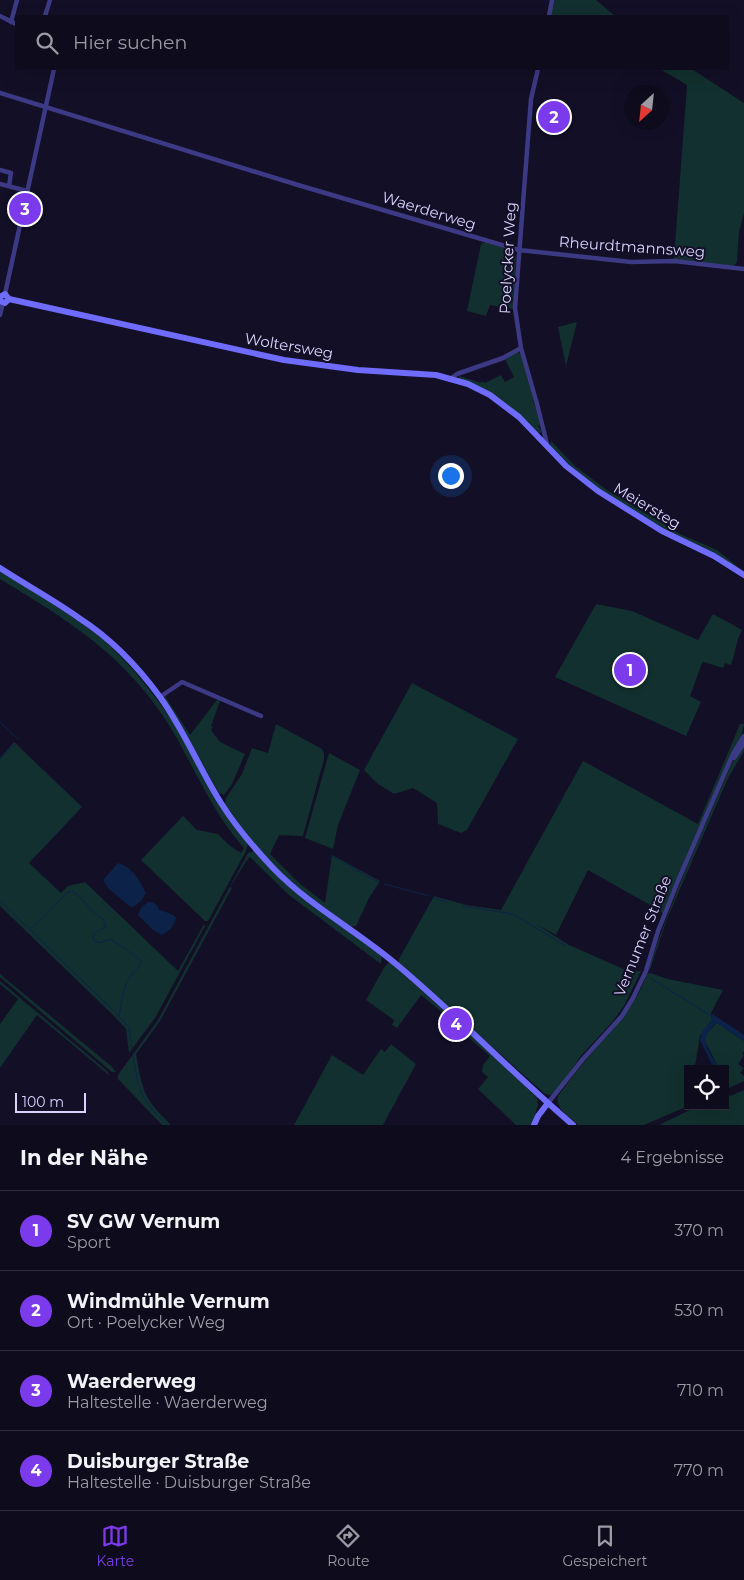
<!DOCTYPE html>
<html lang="de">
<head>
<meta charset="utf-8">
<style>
	body { margin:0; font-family:Montserrat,sans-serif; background:#171425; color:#f1f3f6 }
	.controls { position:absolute; right:15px; bottom:15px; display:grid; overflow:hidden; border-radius:0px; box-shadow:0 5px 20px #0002 }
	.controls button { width:45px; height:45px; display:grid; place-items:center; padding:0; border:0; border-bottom:1px solid #2e2b3b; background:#0e0b1c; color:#f1f3f6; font:25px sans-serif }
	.compass { position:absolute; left:624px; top:85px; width:45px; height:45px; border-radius:50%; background:#0e0b1c; box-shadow:0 5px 20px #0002; rotate:207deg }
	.scale { position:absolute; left:15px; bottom:12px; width:71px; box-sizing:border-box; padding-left:5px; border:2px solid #d9d4ff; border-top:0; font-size:14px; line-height:18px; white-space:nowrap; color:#d9d4ff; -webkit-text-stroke:4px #130f26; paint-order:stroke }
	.you { position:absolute; left:450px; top:475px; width:18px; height:18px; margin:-12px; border:4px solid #fff; border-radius:50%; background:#1a73e8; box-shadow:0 0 0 8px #1a73e833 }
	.badge { display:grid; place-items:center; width:32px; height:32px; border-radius:50%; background:#7c3aed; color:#fff; font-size:16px; font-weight:700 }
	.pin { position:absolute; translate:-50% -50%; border:2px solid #fff; box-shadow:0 1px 5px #0006 }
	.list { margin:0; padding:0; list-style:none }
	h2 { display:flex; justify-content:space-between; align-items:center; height:65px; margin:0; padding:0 20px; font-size:21px }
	h2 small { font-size:16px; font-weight:400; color:#9b9ba3 }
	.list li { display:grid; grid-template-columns:32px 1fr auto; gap:15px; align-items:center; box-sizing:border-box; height:80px; padding:0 20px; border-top:1px solid #2e2b3b }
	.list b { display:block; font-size:19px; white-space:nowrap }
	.list p { margin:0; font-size:16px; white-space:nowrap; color:#9b9ba3 }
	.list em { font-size:16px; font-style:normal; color:#9b9ba3 }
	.icon { flex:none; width:28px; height:28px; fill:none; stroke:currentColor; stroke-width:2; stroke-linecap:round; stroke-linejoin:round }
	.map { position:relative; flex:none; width:744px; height:1125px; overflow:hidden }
	.search { position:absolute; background:#0e0b1c; box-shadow:0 5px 20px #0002; left:15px; right:15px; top:15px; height:55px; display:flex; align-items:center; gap:12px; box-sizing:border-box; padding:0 18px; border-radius:0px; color:#9b9ba3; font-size:19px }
	.sheet { height:385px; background:#0e0b1c }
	nav { display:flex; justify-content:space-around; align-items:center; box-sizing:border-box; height:70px; border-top:1px solid #2e2b3b; background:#0e0b1c; font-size:14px; color:#9b9ba3 }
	nav a { display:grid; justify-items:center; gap:2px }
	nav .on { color:#7c3aed }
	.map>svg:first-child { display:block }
	.green { fill:#12302f }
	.water { fill:#0c2248 }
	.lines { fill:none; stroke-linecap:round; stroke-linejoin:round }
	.stream { stroke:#0c2248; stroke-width:1 }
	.street { stroke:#3d3a85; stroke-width:4.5 }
	.secondary { stroke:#6f6bff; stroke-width:6 }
	.labels { text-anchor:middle; stroke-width:4; stroke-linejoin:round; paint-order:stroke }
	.street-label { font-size:15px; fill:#d9d4ff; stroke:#130f26 }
</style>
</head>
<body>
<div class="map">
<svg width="744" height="1125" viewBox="0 0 744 1125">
	<rect width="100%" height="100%" fill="#130f26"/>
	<path class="green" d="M553 0H596L615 16H551Z
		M660 69H692L744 103V213L739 232 737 262 734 266 674 259 687 85Z
		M485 242 513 251 516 256 513 309 490 305 486 316 467 311 481 244Z
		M577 322 566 366 558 327Z
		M518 352 521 354 540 425 538 426 542 432 538 433 525 419 459 379V376L481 383V381L485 383 501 375 505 382 514 377 505 359Z
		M551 441 575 466 607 490 680 534 717 550 742 570 741 571C729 563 718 554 705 548 692 542 679 538 667 531 624 508 584 480 550 446Z
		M0 571C28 588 58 604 83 623 157 679 200 766 248 844L246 851 208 921H205L141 860 183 816 197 830 218 834 229 845 241 853 244 848C211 811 194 766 169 725 124 654 69 621 0 579Z
		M596 604 632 611 698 640 713 614 742 630C736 641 735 654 731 665L725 663 723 668 704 662 702 663 690 696 701 702 686 736 555 677Z
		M412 683 518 739 467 830 461 833 438 824 437 803 413 788 394 794 378 784 364 770Z
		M165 696 190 735 217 700 220 701 211 726 213 727 211 730 220 742 245 754 232 784 224 795 219 793 188 738 164 699Z
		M276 724 322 749 324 753V759L303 836 279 835 270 854 299 883 325 903 332 855 380 881 369 898 356 926 351 927C320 904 288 882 262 853 248 838 237 821 225 804L226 798 242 774 252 748 268 753Z
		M740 724H744L740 741 663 914 659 910 588 870 556 935 536 924 569 945 628 971H641L624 1006 613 1021 580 1057 558 1090 551 1095 545 1094 399 963V959L434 896 466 905 501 910 583 761 698 824Z
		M14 742 82 807 29 863 61 893 68 886 85 882 178 971 204 924 205 926 155 1018 129 1053 126 1029 115 1017 0 906V758Z
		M744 746V751L728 778 667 919 650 970 649 969C671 898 703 831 732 763Z
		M329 753 360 770 338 825 333 849 305 838Z
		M254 851 382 956 381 964 289 895 250 857 247 860 230 887 232 888 160 1021 136 1054C143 1093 143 1097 171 1125H162L118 1079V1075L158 1020 248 853Z
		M390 962 489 1051 537 1098 538 1105 532 1125H516L478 1089 488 1077 482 1072 483 1065 490 1056 455 1026 456 1024 421 995 397 1028 392 1025 394 1020 366 1000 385 966Z
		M650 973 668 979 723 990 711 1013 712 1020 700 1036 695 1066 696 1069H688V1106L644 1125H578C570 1117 555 1109 558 1096 567 1084 575 1073 584 1062 608 1032 634 1011 647 974Z
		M0 974 111 1066 116 1072H112L0 977Z
		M0 981 107 1071 110 1076 37 1015 0 1068V1024L18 999 0 984Z
		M717 1023 744 1041V1051L742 1054 744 1055 738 1064 744 1068 740 1073 744 1076V1081L729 1088 725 1080V1069H719L704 1039 706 1034Z
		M391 1044 416 1064 383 1125H294L332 1055 363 1075 381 1049 385 1052Z
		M744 1090V1125H659L698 1106H725V1094L728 1092 730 1096Z"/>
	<path class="water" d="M118 863C134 868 139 880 146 893L141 901 133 907 129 906 108 888 103 880Z
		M148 902H152L157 905 159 910 169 913 176 917C175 926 169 931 162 935L153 930 138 915 141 908Z
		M711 1013 744 1035V1041L717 1023C696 1040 709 1049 719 1069H714L700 1040 702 1031 712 1020Z"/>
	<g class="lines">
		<path class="stream" d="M0 722 19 740
			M0 759 15 744
			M333 857 378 882
			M384 884 429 896
			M434 898 448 902
			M0 901 119 1016 129 1028 132 1049
			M463 906 513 914 566 946
			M30 929 41 920 67 893 72 891C84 898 90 912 103 919L106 927 94 933 93 938 95 941 100 943 111 939 142 961C139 968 134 971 130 977 122 987 122 1004 119 1016
			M650 978 713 1017
			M133 1055C139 1093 140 1098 167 1125"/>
		<path class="street" d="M0 16 16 24
			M45 16 50 0
			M549 16 552 0
			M11 22 17 0
			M538 69 531 99 515 308 521 348 537 404 547 444
			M0 93 298 185 519 250 631 262 674 261 744 269
			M0 170 11 173 9 186
			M0 184 27 191
			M5 294 54 69
			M0 315 3 303
			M450 379 457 374 503 358 521 348
			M160 697 182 682 261 716
			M734 758 744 743
			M548 1103 583 1059 622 1016 633 998 646 971 658 931 678 881 733 754 744 736"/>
		<path class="secondary" d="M0 297 5 294 9 299
			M9 299 284 360 358 370 436 375 468 384 490 395 519 417 566 466 598 491 662 531 714 556 744 575
			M0 301 5 303 9 299
			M0 568C26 585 54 600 79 618 110 638 139 668 160 697 184 730 199 768 221 803 236 827 255 849 274 869 310 906 357 931 396 964 457 1015 512 1073 573 1125
			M534 1125 538 1116 548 1103"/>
	</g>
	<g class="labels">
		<g class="street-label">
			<text transform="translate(429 211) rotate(17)" y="5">Waerderweg</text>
			<text transform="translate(632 247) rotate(4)" y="5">Rheurdtmannsweg</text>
			<text transform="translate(508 258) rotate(-87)" y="5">Poelycker Weg</text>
			<text transform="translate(289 346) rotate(10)" y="5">Woltersweg</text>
			<text transform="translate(647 506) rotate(31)" y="5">Meiersteg</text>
			<text transform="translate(643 936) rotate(-68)" y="5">Vernumer Straße</text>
		</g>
	</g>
</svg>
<div class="controls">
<button><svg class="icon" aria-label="locate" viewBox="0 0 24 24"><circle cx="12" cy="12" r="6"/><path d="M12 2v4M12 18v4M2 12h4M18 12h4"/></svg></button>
</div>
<svg class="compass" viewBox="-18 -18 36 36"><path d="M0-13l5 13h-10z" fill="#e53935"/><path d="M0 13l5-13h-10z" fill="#9b9ba3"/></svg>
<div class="scale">100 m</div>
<div class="you"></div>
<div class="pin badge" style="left:630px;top:670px">1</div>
<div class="pin badge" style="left:554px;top:117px">2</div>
<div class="pin badge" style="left:25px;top:209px">3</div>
<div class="pin badge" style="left:456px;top:1024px">4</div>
<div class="search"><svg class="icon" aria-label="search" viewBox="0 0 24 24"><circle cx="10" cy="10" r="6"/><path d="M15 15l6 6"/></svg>Hier suchen</div>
</div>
<section class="sheet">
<h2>In der Nähe<small>4 Ergebnisse</small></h2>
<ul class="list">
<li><span class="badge">1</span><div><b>SV GW Vernum</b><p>Sport</p></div><em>370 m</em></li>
<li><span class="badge">2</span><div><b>Windmühle Vernum</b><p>Ort · Poelycker Weg</p></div><em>530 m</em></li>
<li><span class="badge">3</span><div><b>Waerderweg</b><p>Haltestelle · Waerderweg</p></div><em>710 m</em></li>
<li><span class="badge">4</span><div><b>Duisburger Straße</b><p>Haltestelle · Duisburger Straße</p></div><em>770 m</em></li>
</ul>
</section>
<nav>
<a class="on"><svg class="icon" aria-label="map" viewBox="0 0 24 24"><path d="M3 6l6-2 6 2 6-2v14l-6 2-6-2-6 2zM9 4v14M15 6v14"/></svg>Karte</a>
<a><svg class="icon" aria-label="directions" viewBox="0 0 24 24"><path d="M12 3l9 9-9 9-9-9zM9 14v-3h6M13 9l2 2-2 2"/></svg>Route</a>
<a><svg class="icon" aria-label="saved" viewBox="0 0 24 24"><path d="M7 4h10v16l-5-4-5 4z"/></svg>Gespeichert</a>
</nav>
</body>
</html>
